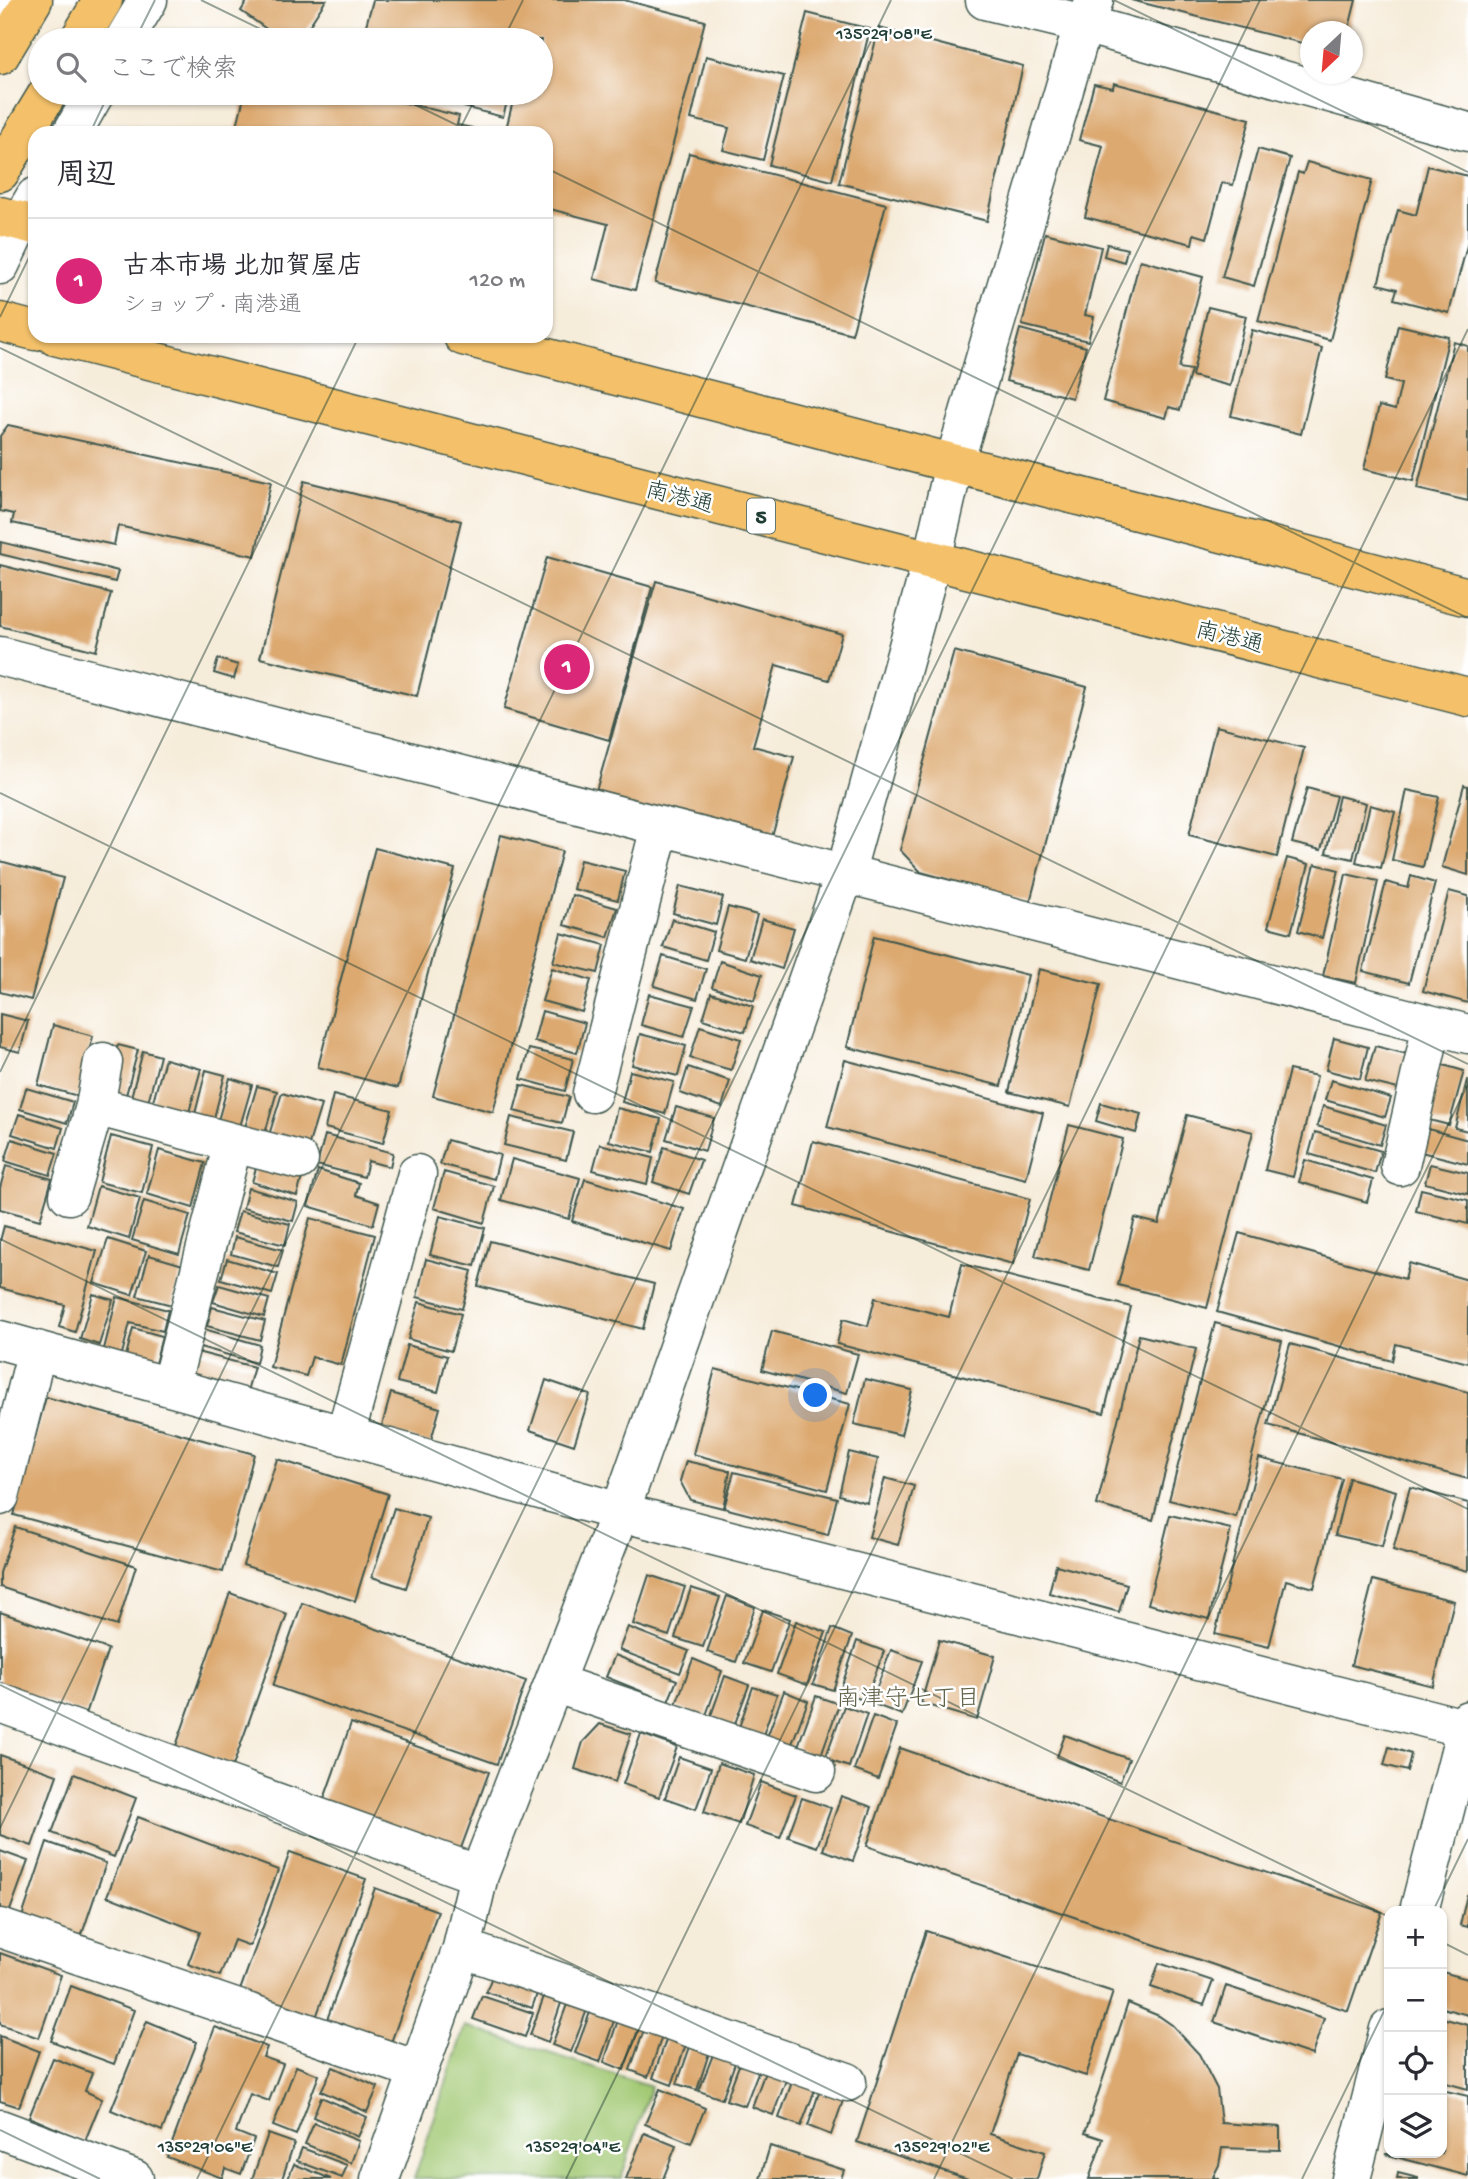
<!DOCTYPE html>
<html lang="ja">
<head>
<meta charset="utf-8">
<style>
	body { margin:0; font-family:"Gochi Hand","Klee One",sans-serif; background:#f2f2f3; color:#2b2b33 }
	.controls { position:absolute; right:21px; bottom:21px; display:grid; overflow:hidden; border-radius:14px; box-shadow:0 2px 5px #0004 }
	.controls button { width:63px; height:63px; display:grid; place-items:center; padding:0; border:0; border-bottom:2px solid #e1e1e2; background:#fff; color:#2b2b33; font:35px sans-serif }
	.compass { position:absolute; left:1300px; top:21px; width:63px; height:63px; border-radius:50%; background:#fff; box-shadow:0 2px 5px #0004; rotate:206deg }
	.you { position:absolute; left:816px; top:1396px; width:24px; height:24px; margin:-18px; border:5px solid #fff; border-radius:50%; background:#1a73e8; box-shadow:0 0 0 10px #1a73e833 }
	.badge { display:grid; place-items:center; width:46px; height:46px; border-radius:50%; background:#db2777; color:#fff; font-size:23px; font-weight:700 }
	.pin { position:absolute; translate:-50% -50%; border:4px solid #fff; box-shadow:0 2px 7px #0006 }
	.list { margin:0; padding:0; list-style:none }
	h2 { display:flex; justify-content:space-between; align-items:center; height:91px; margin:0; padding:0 28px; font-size:30px }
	h2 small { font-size:23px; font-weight:400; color:#7c7c81 }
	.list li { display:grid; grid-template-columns:46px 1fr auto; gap:21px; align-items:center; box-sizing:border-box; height:126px; padding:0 28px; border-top:2px solid #e1e1e2 }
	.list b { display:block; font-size:26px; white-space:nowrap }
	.list p { margin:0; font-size:23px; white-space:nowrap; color:#7c7c81 }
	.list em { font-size:23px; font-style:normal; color:#7c7c81 }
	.icon { flex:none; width:38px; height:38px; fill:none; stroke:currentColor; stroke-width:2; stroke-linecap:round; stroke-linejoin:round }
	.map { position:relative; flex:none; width:1468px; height:2179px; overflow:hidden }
	.search { position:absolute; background:#fff; box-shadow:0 2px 5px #0004; left:28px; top:28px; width:525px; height:77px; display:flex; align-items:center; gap:18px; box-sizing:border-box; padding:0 24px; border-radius:38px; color:#7c7c81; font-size:26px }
	.panel { position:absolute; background:#fff; box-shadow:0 2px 5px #0004; left:28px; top:126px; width:525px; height:217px; border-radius:21px }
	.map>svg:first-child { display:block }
	.green { fill:#a3c974; stroke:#618354; stroke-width:2 }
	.building { fill:#dca970 }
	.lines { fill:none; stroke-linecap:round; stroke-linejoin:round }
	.minor-casing { stroke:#3f574d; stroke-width:41 }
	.major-casing { stroke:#3f574d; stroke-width:41 }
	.highway-casing { stroke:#3f574d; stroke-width:41 }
	.minor { stroke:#fff; stroke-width:38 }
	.major { stroke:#f4c16a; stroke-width:38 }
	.highway { stroke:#f4c16a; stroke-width:38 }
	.ticks { fill:none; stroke:#1f3d34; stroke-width:2; stroke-opacity:0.45 }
	.labels { text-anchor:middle; stroke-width:5; stroke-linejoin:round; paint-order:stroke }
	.shield { fill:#fff; stroke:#627771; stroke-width:2 }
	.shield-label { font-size:21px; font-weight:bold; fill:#1f3d34 }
	.street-label { font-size:23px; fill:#1f3d34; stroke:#fff }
	.neighbourhood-label { font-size:24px; fill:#616349; stroke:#fff }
	.ticks-label { font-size:18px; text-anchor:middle; fill:#1f3d34; stroke:#fff; stroke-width:5; stroke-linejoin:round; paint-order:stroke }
</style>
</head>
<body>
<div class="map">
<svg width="1468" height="2179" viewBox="0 0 1468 2179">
	<rect width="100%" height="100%" fill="#fff"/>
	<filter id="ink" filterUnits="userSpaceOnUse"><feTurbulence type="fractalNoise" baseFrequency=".0143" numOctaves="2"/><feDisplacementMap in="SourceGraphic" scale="14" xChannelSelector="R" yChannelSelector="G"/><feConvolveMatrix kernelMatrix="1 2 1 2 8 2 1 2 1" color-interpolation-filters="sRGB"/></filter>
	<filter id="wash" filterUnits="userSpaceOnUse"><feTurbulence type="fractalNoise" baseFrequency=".00686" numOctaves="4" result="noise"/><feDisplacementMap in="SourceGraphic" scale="28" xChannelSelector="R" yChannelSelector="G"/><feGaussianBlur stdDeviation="1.57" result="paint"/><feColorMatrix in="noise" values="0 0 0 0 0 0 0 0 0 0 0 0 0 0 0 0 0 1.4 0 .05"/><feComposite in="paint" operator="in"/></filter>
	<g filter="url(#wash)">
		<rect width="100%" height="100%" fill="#f6ecda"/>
		<path class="green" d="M465 2026 651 2086 621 2179H414Z"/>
		<g id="blocks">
			<path class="building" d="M248 0H326L300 40H282L241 11Z
				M373 0H624L705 21 635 290 594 279 608 224 546 208V133H505L515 93H541V40H362Z
				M1131 0H1356L1348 32H1310V45Z
				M807 13 870 29 832 181 769 165Z
				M879 28 1023 66 987 221 839 183Z
				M706 56 784 76 763 160 723 150 729 128 691 119Z
				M1114 83 1250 119 1233 185 1222 183 1207 238 1194 234 1192 244 1085 217 1103 146 1079 140 1094 84 1113 88Z
				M245 93H263L295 100 296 93H365L459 116 457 125 472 128 470 133H247L236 130Z
				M434 93H455L453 99Z
				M467 93H485L508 98 503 117 464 107Z
				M1258 149 1290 158 1254 286 1222 277Z
				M689 153 886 204 852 334 655 283Z
				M1307 162 1372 180 1330 340 1258 321 1298 172 1303 174Z
				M1428 166 1468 176V242L1449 313 1394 299 1397 289 1378 284 1398 210 1416 215Z
				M1045 233 1101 247 1085 315 1094 317 1088 341 1022 325Z
				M1107 244 1127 249 1124 262 1104 256Z
				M1140 260 1203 277 1179 368 1191 370 1180 410 1169 407 1166 418 1103 401Z
				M1208 307 1246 316 1230 386 1192 376Z
				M1398 325 1449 337 1413 481 1364 469 1379 406 1395 410 1401 384 1385 380Z
				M1020 329 1086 347 1072 398 1006 381Z
				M1252 330 1322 348 1301 434 1231 416Z
				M1454 342 1468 346V501L1417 489Z
				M8 425 271 482 255 556 118 526 114 545 12 523 14 514 0 511V436Z
				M304 481 461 521 417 696 260 658Z
				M1 542 118 571 115 582 0 554Z
				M547 557 652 587 609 740 504 709Z
				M0 565 111 593 96 651 0 626Z
				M656 581 842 634 829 680 776 665 753 746 794 757 769 848 594 798Z
				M954 651 1087 687 1030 902 921 872 900 850Z
				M218 659 238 665 234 679 214 673Z
				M1216 726 1304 748 1277 857 1189 835Z
				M1464 785 1468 786V875L1442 867Z
				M1307 788 1336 796 1321 850 1292 843Z
				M1407 790 1439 797 1423 867 1392 860Z
				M1339 796 1366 803 1353 859 1326 853Z
				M1370 805 1395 812 1381 868 1356 862Z
				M501 835 562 851 493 1112 433 1096Z
				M375 848 455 869 398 1088 318 1067Z
				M1287 858 1309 864 1291 933 1268 927Z
				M580 860 625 871 618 900 573 889Z
				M0 861 63 878 31 1000 0 992Z
				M1315 864 1339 870 1322 938 1298 931Z
				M1346 874 1378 881 1356 983 1323 976Z
				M1411 876 1435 883 1409 983 1363 971 1386 882 1408 888Z
				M680 886 723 897 716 925 673 913Z
				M1449 891 1468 896V1003L1423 991Z
				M572 895 617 908 608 937 564 925Z
				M728 907 757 915 745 958 716 950Z
				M672 919 714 932 706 960 663 947Z
				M762 919 794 928 782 969 750 959Z
				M561 933 605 945 598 973 553 962Z
				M874 936 1028 975 1001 1086 847 1047Z
				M663 956 706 969 697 999 654 986Z
				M720 961 762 975 754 1001 712 987Z
				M552 968 591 980 582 1012 542 1001Z
				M1039 969 1101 984 1070 1107 1009 1092Z
				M711 993 753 1006 745 1032 703 1019Z
				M649 994 694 1006 684 1037 641 1025Z
				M542 1011 585 1023 577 1053 534 1041Z
				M0 1014 28 1021 20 1052 0 1047Z
				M53 1025 93 1036 78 1096 38 1085Z
				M700 1026 741 1039 731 1070 690 1058Z
				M640 1034 686 1046 678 1076 632 1065Z
				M1334 1038 1368 1047 1360 1079 1326 1070Z
				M118 1045 138 1050 125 1099 104 1094Z
				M1375 1046 1407 1054 1398 1089 1365 1081Z
				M529 1049 573 1059 565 1091 521 1079Z
				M143 1051 160 1056 147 1106 130 1101Z
				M165 1059 201 1069 188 1116 152 1105Z
				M845 1060 1043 1113 1026 1179 827 1127Z
				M1440 1064 1464 1071 1449 1125 1425 1119Z
				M688 1067 730 1081 722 1107 680 1093Z
				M206 1070 225 1075 213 1122 194 1118Z
				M1289 1070 1317 1076 1293 1177 1265 1170Z
				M630 1071 674 1082 665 1114 622 1102Z
				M230 1078 252 1085 239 1130 217 1124Z
				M1331 1080 1391 1098 1385 1117 1325 1100Z
				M1467 1080H1468V1131L1455 1128Z
				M521 1085 569 1097 562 1123 514 1111Z
				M257 1086 277 1091 264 1137 244 1131Z
				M26 1088 73 1102 67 1123 20 1109Z
				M282 1093 321 1105 308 1147 269 1135Z
				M333 1095 392 1110 383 1143 325 1128Z
				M1101 1103 1141 1114 1136 1133 1096 1121Z
				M1323 1106 1386 1125 1380 1145 1317 1126Z
				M676 1107 714 1118 705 1151 666 1139Z
				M617 1108 661 1119 653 1152 609 1141Z
				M19 1114 63 1128 57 1148 12 1134Z
				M1187 1115 1253 1132 1207 1308 1118 1285 1135 1218 1159 1224Z
				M511 1117 573 1132 566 1160 504 1145Z
				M1069 1125 1123 1139 1089 1270 1035 1256Z
				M1428 1129 1468 1140V1164L1421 1152Z
				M1315 1132 1381 1151 1375 1173 1309 1154Z
				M325 1135 393 1153 390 1167 368 1161 364 1177 317 1165Z
				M111 1136 153 1147 142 1193 99 1182Z
				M12 1139 57 1153 50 1175 5 1161Z
				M447 1140 500 1155 494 1179 440 1164Z
				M813 1141 1030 1199 1013 1264 796 1206Z
				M600 1144 653 1158 647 1184 593 1170Z
				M664 1147 701 1160 689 1194 653 1182Z
				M159 1150 205 1163 193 1208 147 1194Z
				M512 1159 580 1178 569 1219 501 1200Z
				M1305 1160 1373 1180 1367 1202 1299 1182Z
				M258 1161 303 1174 297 1196 252 1182Z
				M1430 1164 1468 1173V1194L1425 1183Z
				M6 1166 52 1179 40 1220 0 1209V1188Z
				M318 1170 359 1183 356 1195 379 1203 373 1225 308 1206Z
				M444 1172 494 1186 484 1223 434 1208Z
				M585 1179 684 1209 671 1251 572 1221Z
				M98 1186 140 1198 129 1239 87 1226Z
				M248 1188 298 1202 293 1221 243 1208Z
				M1421 1189 1468 1200V1224L1416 1211Z
				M144 1201 190 1215 179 1254 132 1240Z
				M240 1211 290 1224 285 1245 234 1232Z
				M440 1216 485 1228 475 1266 430 1255Z
				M310 1218 375 1235 341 1365 312 1357 306 1376 270 1367Z
				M4 1226 97 1251 75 1332 59 1327 65 1305 0 1288V1241Z
				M1239 1233 1405 1279 1409 1263 1468 1280V1363L1396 1344 1392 1361 1217 1312Z
				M235 1237 283 1250 278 1267 231 1254Z
				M108 1239 146 1251 132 1295 94 1283Z
				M490 1241 654 1284 643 1329 478 1286Z
				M149 1255 183 1265 172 1305 137 1296Z
				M227 1259 278 1274 272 1294 221 1279Z
				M426 1259 472 1271 462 1309 417 1297Z
				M962 1264 1131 1307 1104 1413 837 1344 843 1319 868 1326 875 1298 949 1317Z
				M219 1285 269 1299 264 1317 213 1302Z
				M93 1294 113 1300 99 1345 80 1339Z
				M117 1297 168 1310 163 1331 130 1323 122 1354 104 1349Z
				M419 1302 461 1314 451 1351 408 1339Z
				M212 1307 265 1321 260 1340 207 1326Z
				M1215 1323 1282 1341 1236 1517 1169 1500Z
				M133 1328 162 1336 155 1364 126 1356Z
				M204 1329 260 1345 256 1363 200 1347Z
				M772 1331 858 1354 847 1393 762 1370Z
				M1139 1335 1196 1349 1153 1520 1097 1505Z
				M1290 1344 1468 1392V1479L1268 1425Z
				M407 1345 447 1356 438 1392 397 1382Z
				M197 1352 254 1367 247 1391 191 1377Z
				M715 1369 850 1404 827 1490 693 1454Z
				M865 1379 912 1390 901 1435 854 1424Z
				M546 1380 590 1395 574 1445 530 1430Z
				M391 1393 440 1408 430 1444 381 1429Z
				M46 1397 254 1454 223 1572 14 1515Z
				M849 1452 878 1459 867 1503 839 1495Z
				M1259 1458 1342 1479 1314 1588 1286 1580 1269 1647 1215 1634Z
				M277 1459 388 1494 355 1601 243 1565Z
				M686 1461 730 1471 723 1508 690 1500 680 1481Z
				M734 1472 837 1498 828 1535 724 1508Z
				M885 1478 914 1486 898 1545 869 1537Z
				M1349 1478 1396 1491 1382 1546 1335 1535Z
				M1410 1487 1468 1503V1571L1393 1550Z
				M394 1508 428 1518 406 1588 372 1577Z
				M1170 1515 1231 1529 1209 1619 1148 1604Z
				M15 1527 136 1566 117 1626 0 1587V1573Z
				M1056 1565 1127 1584 1119 1612 1049 1593Z
				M649 1575 685 1587 669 1636 633 1624Z
				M1373 1580 1454 1601 1433 1686 1351 1665Z
				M691 1588 720 1597 703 1647 675 1638Z
				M230 1593 287 1614 233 1766 176 1746Z
				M727 1596 755 1607 736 1662 707 1652Z
				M302 1603 526 1681 497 1764 273 1686Z
				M763 1610 790 1619 771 1672 744 1663Z
				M0 1612 108 1649 86 1714 0 1685Z
				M796 1621 826 1632 807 1685 777 1674Z
				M628 1627 689 1651 680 1673 619 1650Z
				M832 1628 852 1636 833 1690 813 1684Z
				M939 1640 995 1656 977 1720 921 1703Z
				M857 1641 884 1651 865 1701 840 1691Z
				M891 1650 922 1661 902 1715 871 1703Z
				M615 1655 677 1680 668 1702 606 1677Z
				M693 1659 722 1671 705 1718 675 1707Z
				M725 1676 749 1685 733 1729 709 1721Z
				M753 1687 777 1694 762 1738 738 1730Z
				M784 1691 808 1701 790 1749 766 1740Z
				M816 1696 839 1704 820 1758 797 1749Z
				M844 1706 867 1714 849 1767 825 1759Z
				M873 1716 897 1725 878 1779 854 1770Z
				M351 1723 489 1772 460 1851 323 1802Z
				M600 1724 631 1734 615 1782 575 1769 583 1742Z
				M641 1734 677 1747 659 1797 623 1784Z
				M1065 1735 1129 1759 1120 1782 1057 1757Z
				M1389 1747 1411 1754 1407 1771 1384 1765Z
				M900 1748 1382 1912 1348 2011 867 1846Z
				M0 1755 57 1775 32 1846 0 1835Z
				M679 1757 711 1768 696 1809 665 1798Z
				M719 1763 754 1775 739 1824 704 1812Z
				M74 1774 136 1798 114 1857 52 1833Z
				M761 1782 796 1795 780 1838 745 1826Z
				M841 1796 872 1807 853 1861 823 1850Z
				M802 1798 831 1808 817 1847 788 1837Z
				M138 1817 278 1870 250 1946 234 1940 220 1976 188 1964 200 1932 107 1896Z
				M47 1842 106 1863 81 1937 22 1917Z
				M0 1851 28 1861 8 1916 0 1913Z
				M290 1852 366 1879 314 2023 238 1996Z
				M375 1888 438 1911 388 2051 324 2028Z
				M1467 1895H1468V1927L1460 1925Z
				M926 1931 1113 1992 1086 2076 1017 2054 990 2134 1045 2152 1037 2179H968L857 2142Z
				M0 1953 61 1975 39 2038 0 2024Z
				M1159 1963 1213 1981 1204 2005 1151 1987Z
				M495 1969 540 1985 532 2008 486 1992Z
				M1442 1972 1468 1979V2015L1442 2008Z
				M71 1986 134 2010 114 2064 51 2041Z
				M1226 1986 1324 2018 1312 2055 1214 2022Z
				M546 1991 563 1997 548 2042 530 2035Z
				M482 1996 533 2013 525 2037 473 2019Z
				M569 1999 588 2007 571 2052 552 2045Z
				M1128 2003 1159 2016 1172 2025 1199 2054 1217 2089 1221 2123 1280 2127V2150L1222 2148 1219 2165 1213 2177 1219 2179H1089L1103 2139 1085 2133Z
				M592 2007 616 2015 600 2062 575 2053Z
				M1442 2018 1468 2025V2089L1442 2082Z
				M618 2020 639 2027 624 2070 604 2062Z
				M147 2021 197 2042 162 2131 111 2110Z
				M215 2027 267 2047 263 2057 283 2064 269 2101 250 2094 236 2132 254 2139 241 2174 225 2168 222 2178 167 2157Z
				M644 2030 662 2036 648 2077 630 2070Z
				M0 2036 39 2051 19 2107 0 2101Z
				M667 2037 686 2044 672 2085 653 2078Z
				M691 2044 710 2050 697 2090 677 2084Z
				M714 2052 736 2060 722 2099 699 2091Z
				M53 2058 92 2073 85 2091 102 2099 85 2141 29 2117Z
				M741 2060 760 2067 745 2106 726 2100Z
				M768 2064 789 2072 773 2115 752 2107Z
				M296 2066 319 2075 296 2135 273 2126Z
				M333 2067 378 2087 367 2112 321 2091Z
				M795 2074 818 2082 801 2126 779 2118Z
				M822 2084 846 2092 831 2135 808 2126Z
				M660 2089 705 2108 691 2143 645 2124Z
				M1442 2090 1468 2096V2176L1385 2154 1442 2153Z
				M321 2097 367 2117 358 2137 313 2117Z
				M314 2123 359 2141 351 2163 305 2144Z
				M644 2133 676 2146 663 2179H626Z
				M268 2134 294 2143 282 2179H252Z
				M770 2146 844 2170 841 2179H760Z
				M302 2148 347 2165 342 2178 297 2161Z
				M294 2164 331 2179H288Z
				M1398 2173 1418 2178V2179H1397Z"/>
		</g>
	</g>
	<g filter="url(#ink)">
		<use href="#blocks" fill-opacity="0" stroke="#3f574d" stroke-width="2"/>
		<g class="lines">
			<defs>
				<path id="minor" d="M985 0 1084 24 1468 132
					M0 5 3 0
					M124 40 148 0
					M72 133 95 93
					M0 265 21 221 35 197
					M0 656 1468 1034
					M592 1093 660 827
					M95 1106 299 1160
					M1400 1166 1432 1025
					M69 1195 95 1106 103 1062
					M0 1340 620 1512 1468 1729
					M170 1387 233 1143
					M345 1436 417 1174
					M0 1496 37 1350
					M554 1683 816 1772
					M0 1703 479 1875
					M1419 1911 1468 1720
					M0 1928 417 2070
					M462 1948 847 2082
					M0 2129 134 2179
					M380 2179 462 1948 479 1875 620 1512 845 874 932 560 954 464 1081 32 1094 0
					M1351 2179 1389 2029"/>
				<path id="major" d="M0 216 35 225
					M0 322 35 331
					M55 336 1468 697
					M463 336 1468 597"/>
				<path id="highway" d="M79 40 103 0
					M0 55 33 0
					M0 172 48 93"/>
			</defs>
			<use href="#minor" class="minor-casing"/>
			<use href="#major" class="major-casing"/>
			<use href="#highway" class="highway-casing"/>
			<use href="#minor" class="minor"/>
			<use href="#major" class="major"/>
			<use href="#highway" class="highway"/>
		</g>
	</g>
	<path class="ticks" d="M201 0 283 40M1114 0 1468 172M135 40 155 0M503 40 523 0M391 93 473 133M90 133 109 93M458 133 478 93M546 168 1468 618M0 317 35 245M0 348 1468 1064M0 793 1468 1509M0 1072 359 336M0 1239 1389 1917M0 1685 1013 2179M0 1828 891 0M1433 1911 1468 1839M1442 1942 1468 1955M0 2130 100 2179M197 2179 1260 0M566 2179 1468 329M934 2179 1468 1084M1302 2179 1389 2001"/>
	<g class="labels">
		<rect class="shield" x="747" y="498.5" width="28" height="35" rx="5"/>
		<g class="shield-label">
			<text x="761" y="523">5</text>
		</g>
		<g class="street-label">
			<text transform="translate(680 496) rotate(14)" y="8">南港通</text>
			<text transform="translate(1230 636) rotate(14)" y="8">南港通</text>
		</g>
		<g class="neighbourhood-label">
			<text x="908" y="1705">南津守七丁目</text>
		</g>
	</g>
	<g class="ticks-label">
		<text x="884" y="39">135°29'08"E</text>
		<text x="205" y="2152">135°29'06"E</text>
		<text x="573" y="2152">135°29'04"E</text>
		<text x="942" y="2152">135°29'02"E</text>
	</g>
</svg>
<div class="controls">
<button>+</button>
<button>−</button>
<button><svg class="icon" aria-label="locate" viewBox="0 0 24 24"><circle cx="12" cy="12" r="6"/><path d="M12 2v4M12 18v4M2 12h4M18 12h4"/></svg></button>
<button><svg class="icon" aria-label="layers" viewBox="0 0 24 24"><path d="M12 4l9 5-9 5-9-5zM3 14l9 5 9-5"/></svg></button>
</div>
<svg class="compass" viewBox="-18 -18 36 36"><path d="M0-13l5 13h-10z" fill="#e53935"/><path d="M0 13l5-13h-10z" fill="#7c7c81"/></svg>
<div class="you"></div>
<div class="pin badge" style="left:567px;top:667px">1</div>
<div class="search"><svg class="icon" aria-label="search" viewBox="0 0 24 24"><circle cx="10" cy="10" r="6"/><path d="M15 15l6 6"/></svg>ここで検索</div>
<section class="panel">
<h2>周辺<small></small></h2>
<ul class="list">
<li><span class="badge">1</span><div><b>古本市場 北加賀屋店</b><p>ショップ · 南港通</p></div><em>120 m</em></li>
</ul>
</section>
</div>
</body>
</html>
